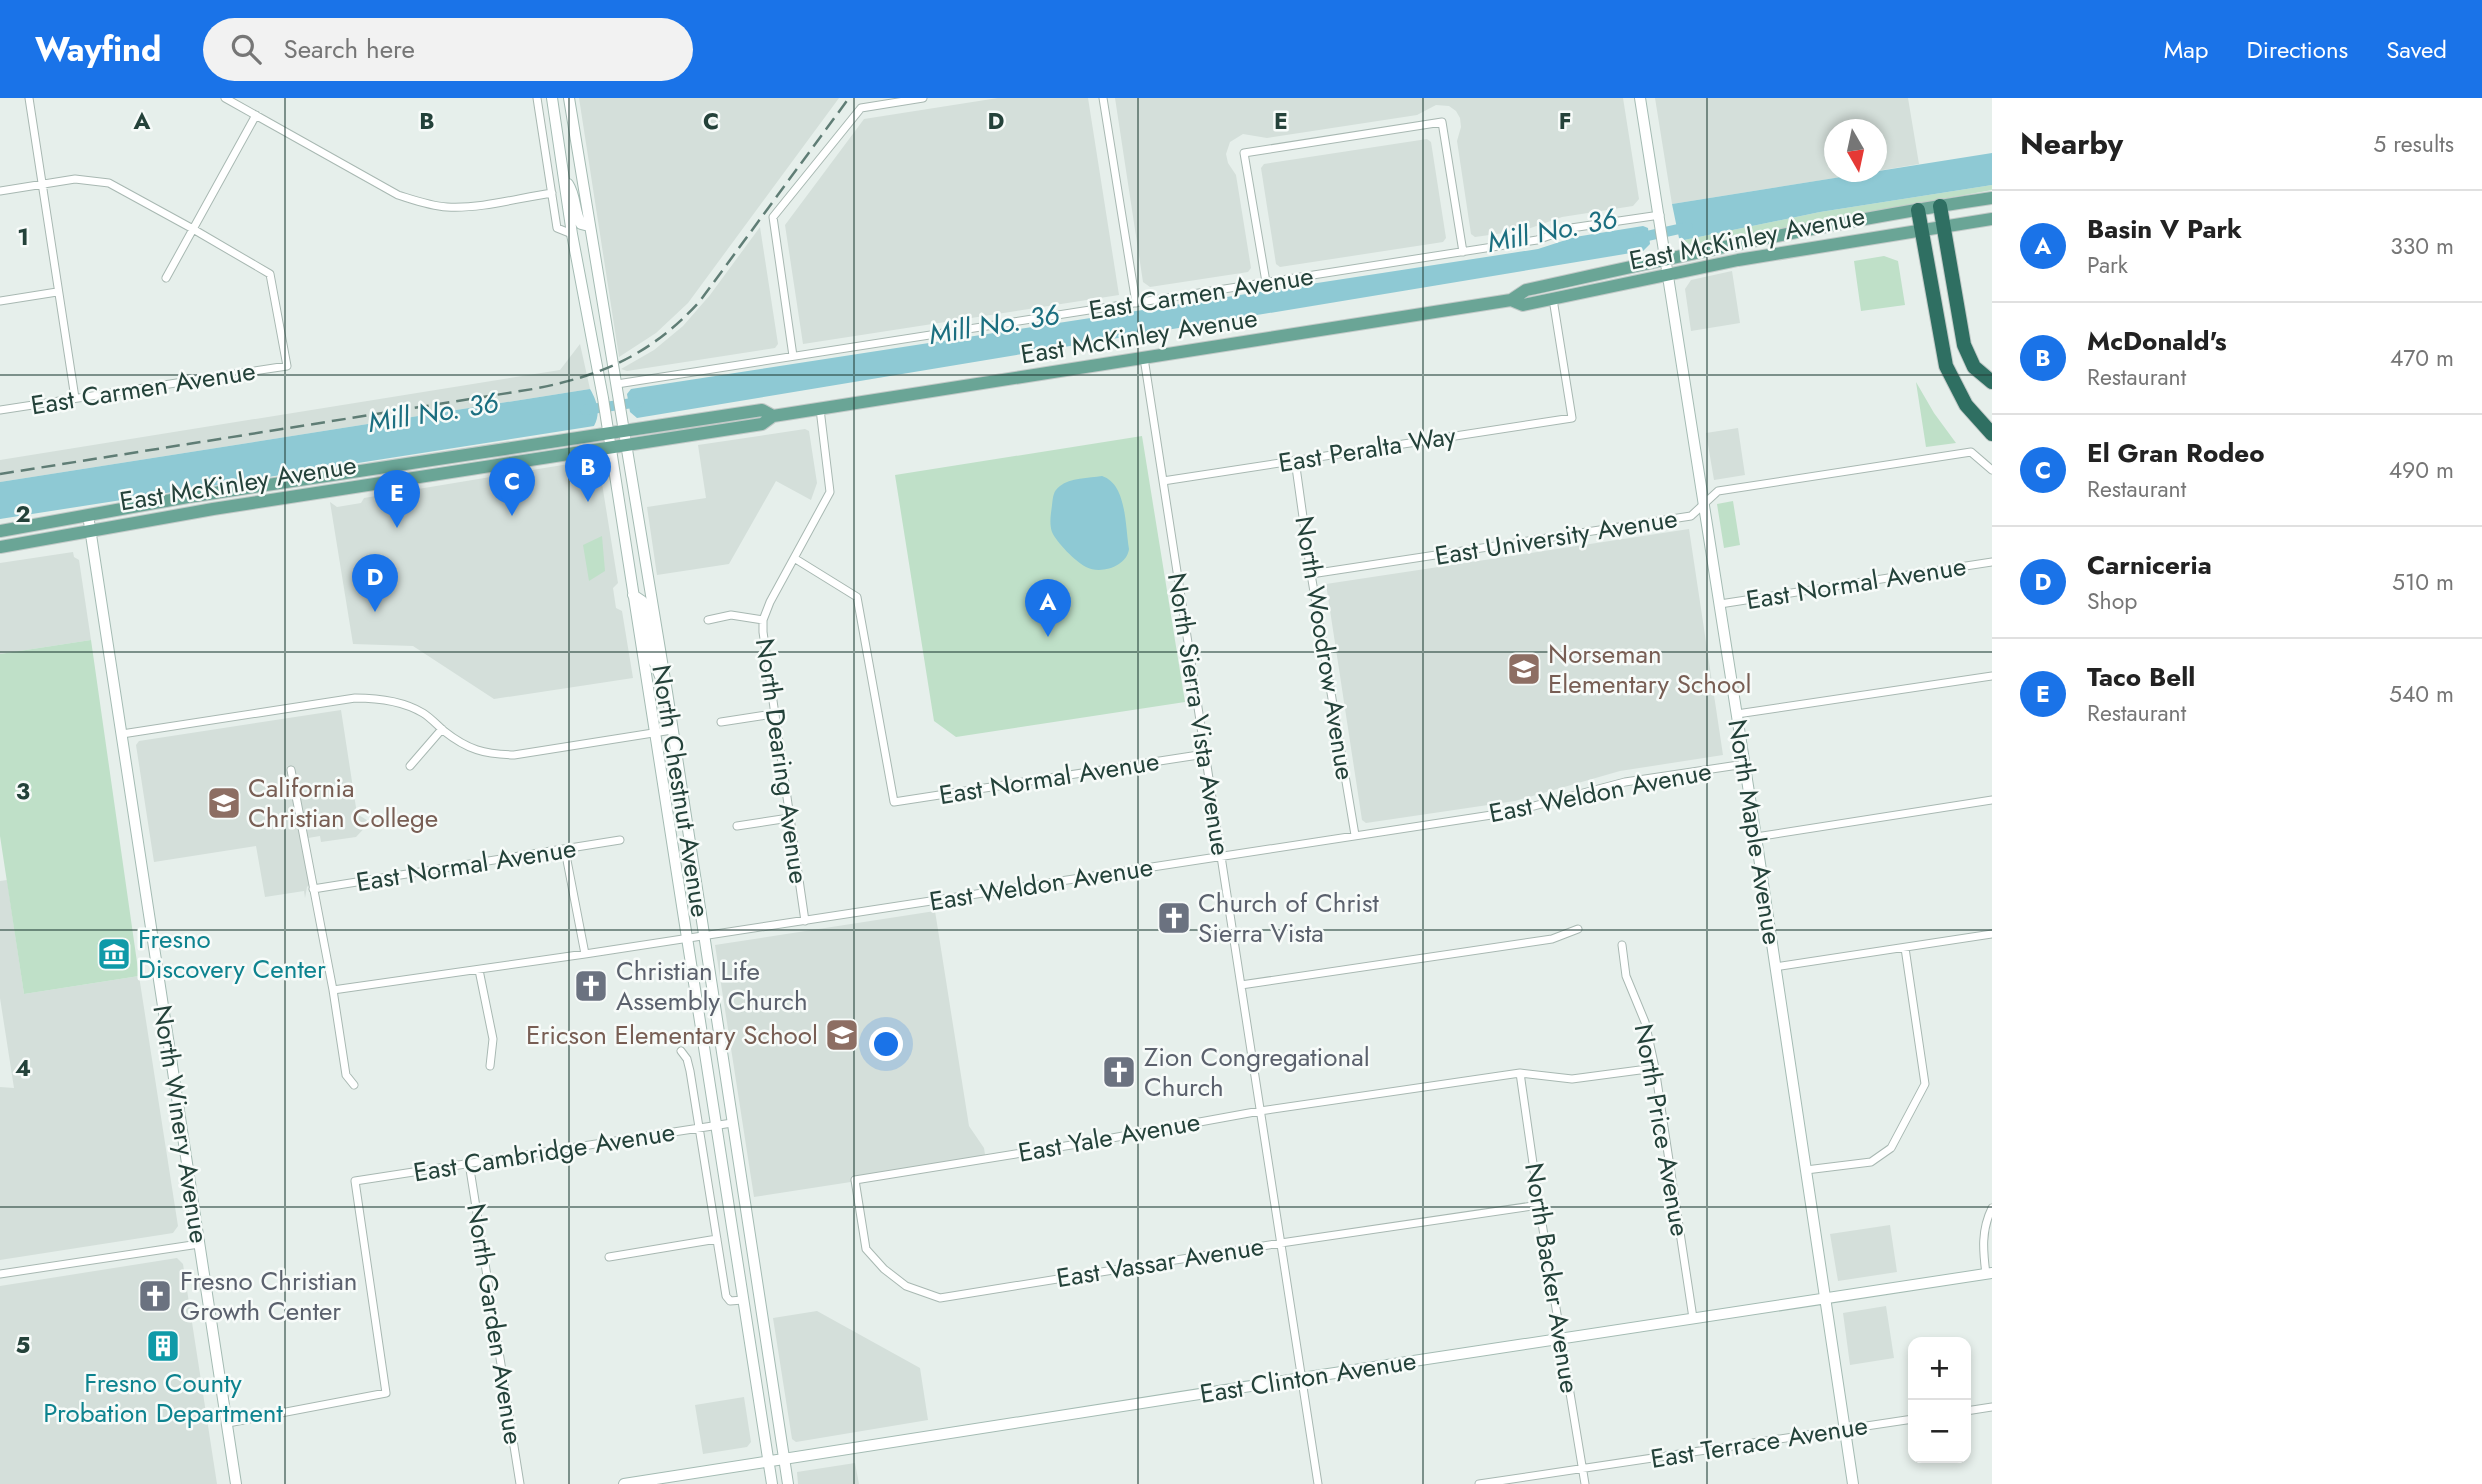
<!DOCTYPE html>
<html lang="en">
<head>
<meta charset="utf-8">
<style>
	body { margin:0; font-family:Jost,sans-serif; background:#f2f2f2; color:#222 }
	.controls { position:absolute; right:21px; bottom:21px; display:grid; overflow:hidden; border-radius:14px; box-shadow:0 4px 10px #0003 }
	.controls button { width:63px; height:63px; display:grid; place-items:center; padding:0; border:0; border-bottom:2px solid #e0e0e0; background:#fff; color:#222; font:35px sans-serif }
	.compass { position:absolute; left:1824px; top:21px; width:63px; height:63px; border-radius:50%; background:#fff; box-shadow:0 4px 10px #0003; rotate:171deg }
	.you { position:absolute; left:887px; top:947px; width:24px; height:24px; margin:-18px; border:5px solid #fff; border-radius:50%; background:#1a73e8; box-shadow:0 0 0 10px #1a73e833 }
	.badge { display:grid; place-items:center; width:46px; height:46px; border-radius:50%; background:#1a73e8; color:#fff; font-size:23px; font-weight:700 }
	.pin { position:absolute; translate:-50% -58px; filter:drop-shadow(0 2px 4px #0008) }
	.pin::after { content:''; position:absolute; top:37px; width:24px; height:21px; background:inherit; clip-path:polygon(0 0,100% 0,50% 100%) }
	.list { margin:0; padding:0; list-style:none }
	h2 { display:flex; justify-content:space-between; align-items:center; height:91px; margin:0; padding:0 28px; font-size:30px }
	h2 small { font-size:23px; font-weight:400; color:#767676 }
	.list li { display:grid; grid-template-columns:46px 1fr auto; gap:21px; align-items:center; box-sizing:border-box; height:112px; padding:0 28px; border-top:2px solid #e0e0e0 }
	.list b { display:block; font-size:26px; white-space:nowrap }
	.list p { margin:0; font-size:23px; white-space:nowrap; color:#767676 }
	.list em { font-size:23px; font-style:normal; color:#767676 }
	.icon { flex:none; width:38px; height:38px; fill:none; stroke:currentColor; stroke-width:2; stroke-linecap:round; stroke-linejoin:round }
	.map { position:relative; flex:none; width:1992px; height:1386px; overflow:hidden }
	header { display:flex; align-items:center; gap:42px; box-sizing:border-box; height:98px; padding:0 35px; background:#1a73e8; color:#fff }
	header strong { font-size:33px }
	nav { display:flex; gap:38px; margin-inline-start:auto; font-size:24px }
	.search { width:490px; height:63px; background:#f2f2f2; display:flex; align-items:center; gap:18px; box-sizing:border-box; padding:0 24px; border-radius:38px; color:#767676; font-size:26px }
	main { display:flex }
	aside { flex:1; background:#fff }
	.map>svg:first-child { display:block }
	.built { fill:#d4dfda }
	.green { fill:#bfe0c8 }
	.water { fill:#8ec9d4 }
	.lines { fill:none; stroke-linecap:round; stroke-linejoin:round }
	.canal { stroke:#8ec9d4; stroke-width:10 }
	.street-casing { stroke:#a8b8b2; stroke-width:9 }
	.secondary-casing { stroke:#a4bbb3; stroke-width:12 }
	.primary-casing { stroke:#c2cac8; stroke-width:14 }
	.highway-casing { stroke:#c2cac8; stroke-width:16 }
	.street { stroke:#fff; stroke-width:7 }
	.secondary { stroke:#fff; stroke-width:10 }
	.primary { stroke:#6aa596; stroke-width:12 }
	.highway { stroke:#2f6f62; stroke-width:14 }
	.rail { stroke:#5f7d75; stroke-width:2.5; stroke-dasharray:14 7; stroke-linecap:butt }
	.grid { fill:none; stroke:#24423a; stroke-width:2; stroke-opacity:0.55 }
	.labels { text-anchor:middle; stroke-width:5; stroke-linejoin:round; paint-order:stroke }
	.street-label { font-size:26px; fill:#24423a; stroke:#f7fbf9 }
	.education-label { font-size:26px; fill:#785e54; stroke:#f7fbf9; text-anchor:start }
	.worship-label { font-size:26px; fill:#5b616d; stroke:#f7fbf9; text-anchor:start }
	.culture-label { font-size:26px; fill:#0d838f; stroke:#f7fbf9; text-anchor:start }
	.water-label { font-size:28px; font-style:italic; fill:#1c6f80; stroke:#f7fbf9 }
	.grid-label { font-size:23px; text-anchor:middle; font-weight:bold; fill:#24423a; stroke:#f7fbf9; stroke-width:5; stroke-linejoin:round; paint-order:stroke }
</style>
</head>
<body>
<header>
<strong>Wayfind</strong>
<div class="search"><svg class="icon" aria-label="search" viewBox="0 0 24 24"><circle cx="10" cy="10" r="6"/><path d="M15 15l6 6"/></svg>Search here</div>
<nav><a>Map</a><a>Directions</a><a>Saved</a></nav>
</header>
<main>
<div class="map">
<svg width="1992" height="1386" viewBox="0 0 1992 1386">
	<rect width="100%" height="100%" fill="#e6efeb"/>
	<path class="built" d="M579 0H839L688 205 656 235 619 259Z
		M998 0H1088L1119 197 803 246 785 127 864 21Z
		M1115 0H1623L1639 101 1633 108 1562 119 1525 132 1475 139 1471 136 1457 43 1461 29 1460 20 1456 13 1449 8 1436 7 1417 17 1267 40 1243 36 1230 44 1226 56 1228 65 1236 77 1251 170 1248 174 1150 189 1143 184Z
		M1655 0H1908L1919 66 1877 73 1876 32H1834V74H1873L1672 106Z
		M1427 41 1431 44 1446 140 1443 144 1280 169 1276 166 1261 70 1264 66Z
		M760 129 778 246 775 250 627 273 621 271 654 252 683 228 710 197Z
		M1732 173 1740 225 1691 233 1685 191 1691 182Z
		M580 246 590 291 0 384V362L560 272Z
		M1738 330 1745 377 1714 382 1706 335Z
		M805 331 809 333 817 385 811 402 776 383 729 466 657 477 647 409 706 400 698 347Z
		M593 362 599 367 618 485 613 490 616 510 622 513 633 580 494 601 413 548 353 546 330 404 337 409 361 405 364 400Z
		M1689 431 1723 657 1620 673 1515 703 1366 725 1362 722 1326 486Z
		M73 454 74 459 79 462 91 542 0 556V465Z
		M341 612 357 716 370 724 356 739 321 744 320 738 308 740 315 781 307 789 305 800 304 793 265 799 256 748 154 764 136 647 139 643Z
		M7 782 24 896 139 878 178 1128 173 1135 0 1162V989L14 990 0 900V783Z
		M935 813 969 1028 984 1050 986 1063 754 1099 715 847Z
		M1890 1127 1897 1174 1838 1183 1830 1136Z
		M177 1160 183 1166 217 1386H0V1188Z
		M1886 1208 1894 1260 1850 1267 1843 1215Z
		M817 1213 920 1270 928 1322 796 1344 792 1341 773 1220Z
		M744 1299 751 1344 747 1349 703 1356 695 1307Z
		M855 1365 859 1386H798L797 1374Z"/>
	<path class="green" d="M1992 87V92L1690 147 1684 142 1820 114Z
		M1884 158 1898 163 1905 207 1861 213 1854 163Z
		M1916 284 1934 315 1956 345 1926 349Z
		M1142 338 1185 604 956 639 934 623 895 377Z
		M1733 403 1740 447 1724 450 1717 406Z
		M602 438 605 473 589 483 583 447Z
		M91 542 139 878 24 896 0 738V556Z"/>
	<path class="water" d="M1992 55V87L1820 114 1684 142 1679 140 1672 106Z
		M1643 128 1648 130 1650 146 1643 153 637 320 630 314 627 296 631 291 1538 151 1575 139Z
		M590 291C597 303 601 315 594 328L0 421V384Z
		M1102 378C1127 386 1125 428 1129 451 1127 468 1101 477 1086 469 1075 463 1057 445 1052 434 1049 425 1051 416 1052 407 1053 399 1053 393 1060 388 1070 380 1089 380 1102 378Z"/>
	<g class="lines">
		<path class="canal" d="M1638 140 1688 129
			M585 312 639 304"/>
		<defs>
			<path id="street" d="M29 0 75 300
				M225 0 398 97C414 102 430 108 447 109 481 111 518 100 552 95
				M537 0 557 130 572 136
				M1103 0 1136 205
				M0 93 75 81 109 85 193 131 270 176 287 268 0 312
				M166 180 256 17
				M1266 184 1244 55 1442 24 1463 154
				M0 203 57 194
				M793 258 773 119 861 10 923 0
				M1144 260 1318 1386
				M617 286 1537 142 1571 130 1660 117
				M1295 362 1311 476 1355 737
				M1163 383 1572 320 1553 201
				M794 460 857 499 894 704 1205 656
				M1311 476 1691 418 1718 393 1971 354 1992 372
				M1720 506 1992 464
				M708 522 731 517 763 522
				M1737 616 1992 578
				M721 624 773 616
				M122 636 355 600C379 600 403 603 423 615 431 620 437 627 444 633 468 652 484 656 514 657L672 632
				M410 668 442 631
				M291 672 333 892 346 977 354 987
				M737 728 789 720
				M1756 739 1992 702
				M565 752 585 856
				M313 791 620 742
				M805 823 763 534V522L770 504 830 394 820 311
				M1622 847 1626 878 1645 924 1655 970 1693 1220
				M1775 869 1992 836
				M479 872 493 941 490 968
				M1241 887 1552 841 1578 831
				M333 892 585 856 1511 714 1625 684 1745 666
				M681 953 687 961 690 973 726 1198 730 1203 743 1202
				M1520 975 1539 1107 1585 1386
				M469 1065 520 1386
				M1806 1072 1871 1064 1891 1050 1925 986 1905 850
				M1539 1107 1281 1145 940 1200 906 1188 884 1171 866 1151 855 1082 1090 1044 1260 1013 1520 975 1572 981 1655 970
				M609 1159 717 1141
				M0 1176 199 1146
				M1986 1176C1983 1153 1981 1132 1992 1110
				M1966 1313 1992 1309
				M228 1325 386 1295 355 1083 732 1025
				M1479 1386 1913 1321"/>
			<path id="secondary" d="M552 0 572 136 603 300 772 1386
				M569 0 667 594 788 1386
				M1640 0 1756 739 1853 1386
				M568 86C576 98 574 114 581 126L589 128
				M88 417 236 1386
				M633 497 642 503 645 511 653 561 660 578
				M624 1386 1302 1280 1992 1175"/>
			<path id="primary" d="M1511 202 1523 207 1738 162 1992 121
				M0 433 188 399 762 312 773 318
				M0 449 213 411 762 326 773 318 786 316 1511 202 1526 192C1681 158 1835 123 1992 100"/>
			<path id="highway" d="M1940 108 1964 247 1974 269 1992 284
				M1918 112 1946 268 1966 307 1992 336"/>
		</defs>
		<use href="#street" class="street-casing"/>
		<use href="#secondary" class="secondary-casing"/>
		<use href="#primary" class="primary-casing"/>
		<use href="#highway" class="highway-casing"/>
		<use href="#street" class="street"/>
		<use href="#secondary" class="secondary"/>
		<use href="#primary" class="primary"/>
		<use href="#highway" class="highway"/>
		<path class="rail" d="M0 376 533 291C602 278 652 256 700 203L849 0"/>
	</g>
	<path class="grid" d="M285 0V1386M569 0V1386M854 0V1386M1138 0V1386M1423 0V1386M1707 0V1386M0 277H1992M0 554H1992M0 832H1992M0 1109H1992"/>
	<defs>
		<symbol id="school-square" viewBox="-11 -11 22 22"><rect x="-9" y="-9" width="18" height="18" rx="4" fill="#8d6e63" stroke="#f7fbf9"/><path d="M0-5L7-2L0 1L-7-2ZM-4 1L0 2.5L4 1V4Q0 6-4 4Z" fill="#fff"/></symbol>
		<symbol id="church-square" viewBox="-11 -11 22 22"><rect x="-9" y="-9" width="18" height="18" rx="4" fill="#6b7280" stroke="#f7fbf9"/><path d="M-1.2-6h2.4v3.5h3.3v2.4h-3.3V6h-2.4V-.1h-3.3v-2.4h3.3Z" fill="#fff"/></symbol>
		<symbol id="museum-square" viewBox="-11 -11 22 22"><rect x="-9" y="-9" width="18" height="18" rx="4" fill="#0f9aa8" stroke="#f7fbf9"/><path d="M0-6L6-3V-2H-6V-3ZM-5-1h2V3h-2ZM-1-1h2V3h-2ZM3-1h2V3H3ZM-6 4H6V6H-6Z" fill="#fff"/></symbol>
		<symbol id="building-square" viewBox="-11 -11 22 22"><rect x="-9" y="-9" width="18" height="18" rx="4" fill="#0f9aa8" stroke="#f7fbf9"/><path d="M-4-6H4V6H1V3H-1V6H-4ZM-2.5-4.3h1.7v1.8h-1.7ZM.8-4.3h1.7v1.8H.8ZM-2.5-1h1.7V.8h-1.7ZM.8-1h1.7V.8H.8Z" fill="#fff"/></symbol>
	</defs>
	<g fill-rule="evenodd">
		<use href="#school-square" x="1505" y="552" width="38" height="38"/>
		<use href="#school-square" x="205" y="686" width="38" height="38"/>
		<use href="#church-square" x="1155" y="801" width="38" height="38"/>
		<use href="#museum-square" x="95" y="837" width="38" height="38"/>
		<use href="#church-square" x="572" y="869" width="38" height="38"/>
		<use href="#school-square" x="823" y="918" width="38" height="38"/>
		<use href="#church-square" x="1100" y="955" width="38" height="38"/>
		<use href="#church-square" x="136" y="1179" width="38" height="38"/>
		<use href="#building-square" x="144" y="1229" width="38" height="38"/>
	</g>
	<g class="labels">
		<g class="street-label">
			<text transform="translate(1747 140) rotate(-11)" y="9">East McKinley Avenue</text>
			<text transform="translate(1201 195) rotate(-9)" y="9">East Carmen Avenue</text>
			<text transform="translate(1139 238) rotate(-9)" y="9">East McKinley Avenue</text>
			<text transform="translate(143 290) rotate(-9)" y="9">East Carmen Avenue</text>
			<text transform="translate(1367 351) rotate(-9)" y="9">East Peralta Way</text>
			<text transform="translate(238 385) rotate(-9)" y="9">East McKinley Avenue</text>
			<text transform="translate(1556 439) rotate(-9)" y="9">East University Avenue</text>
			<text transform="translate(1856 485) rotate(-9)" y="9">East Normal Avenue</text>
			<text transform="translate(1325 550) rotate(81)" y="9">North Woodrow Avenue</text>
			<text transform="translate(1199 616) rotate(81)" y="9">North Sierra Vista Avenue</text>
			<text transform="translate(782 663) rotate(82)" y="9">North Dearing Avenue</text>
			<text transform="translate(1049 680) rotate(-9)" y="9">East Normal Avenue</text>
			<text transform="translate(681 693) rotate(81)" y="9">North Chestnut Avenue</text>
			<text transform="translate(1600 694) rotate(-11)" y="9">East Weldon Avenue</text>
			<text transform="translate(1755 734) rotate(81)" y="9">North Maple Avenue</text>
			<text transform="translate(466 767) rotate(-9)" y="9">East Normal Avenue</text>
			<text transform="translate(1041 786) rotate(-9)" y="9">East Weldon Avenue</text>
			<text transform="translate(181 1026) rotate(81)" y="9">North Winery Avenue</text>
			<text transform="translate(1662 1032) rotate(80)" y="9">North Price Avenue</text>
			<text transform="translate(1109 1039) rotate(-10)" y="9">East Yale Avenue</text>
			<text transform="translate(544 1054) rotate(-9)" y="9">East Cambridge Avenue</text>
			<text transform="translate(1160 1164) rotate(-9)" y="9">East Vassar Avenue</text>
			<text transform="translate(1552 1180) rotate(81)" y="9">North Backer Avenue</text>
			<text transform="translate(495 1226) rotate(81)" y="9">North Garden Avenue</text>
			<text transform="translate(1308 1279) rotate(-9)" y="9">East Clinton Avenue</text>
			<text transform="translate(1759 1344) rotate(-9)" y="9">East Terrace Avenue</text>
		</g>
		<g class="education-label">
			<text x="1548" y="565">Norseman<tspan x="1548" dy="30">Elementary School</tspan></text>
			<text x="248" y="699">California<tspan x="248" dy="30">Christian College</tspan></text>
			<text x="818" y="946" text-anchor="end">Ericson Elementary School</text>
		</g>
		<g class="worship-label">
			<text x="1198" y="814">Church of Christ<tspan x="1198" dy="30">Sierra Vista</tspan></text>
			<text x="616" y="882">Christian Life<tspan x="616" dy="30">Assembly Church</tspan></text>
			<text x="1144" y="968">Zion Congregational<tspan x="1144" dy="30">Church</tspan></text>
			<text x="180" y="1192">Fresno Christian<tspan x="180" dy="30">Growth Center</tspan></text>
		</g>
		<g class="culture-label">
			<text x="138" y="850">Fresno<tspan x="138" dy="30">Discovery Center</tspan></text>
			<text x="163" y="1294" text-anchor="middle">Fresno County<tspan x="163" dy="30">Probation Department</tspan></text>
		</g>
		<g class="water-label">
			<text transform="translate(1552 132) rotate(-11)" y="10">Mill No. 36</text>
			<text transform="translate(994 226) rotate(-9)" y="10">Mill No. 36</text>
			<text transform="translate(433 314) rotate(-9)" y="10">Mill No. 36</text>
		</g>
	</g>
	<g class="grid-label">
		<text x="142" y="31">A</text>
		<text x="427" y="31">B</text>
		<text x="711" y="31">C</text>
		<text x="996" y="31">D</text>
		<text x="1281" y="31">E</text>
		<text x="1565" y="31">F</text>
		<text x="23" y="147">1</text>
		<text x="23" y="424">2</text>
		<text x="23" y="701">3</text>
		<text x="23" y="978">4</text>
		<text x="23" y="1255">5</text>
	</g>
</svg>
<div class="controls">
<button>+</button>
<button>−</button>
</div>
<svg class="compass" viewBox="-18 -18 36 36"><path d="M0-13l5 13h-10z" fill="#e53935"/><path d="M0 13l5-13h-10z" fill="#767676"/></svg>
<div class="you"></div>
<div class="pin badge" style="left:1048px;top:539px">A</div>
<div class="pin badge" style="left:588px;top:404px">B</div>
<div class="pin badge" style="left:512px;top:418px">C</div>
<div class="pin badge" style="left:375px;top:514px">D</div>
<div class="pin badge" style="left:397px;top:430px">E</div>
</div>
<aside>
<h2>Nearby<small>5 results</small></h2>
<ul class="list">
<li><span class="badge">A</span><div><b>Basin V Park</b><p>Park</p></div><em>330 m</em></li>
<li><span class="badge">B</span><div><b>McDonald's</b><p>Restaurant</p></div><em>470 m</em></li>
<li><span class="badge">C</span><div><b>El Gran Rodeo</b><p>Restaurant</p></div><em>490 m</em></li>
<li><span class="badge">D</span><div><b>Carniceria</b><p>Shop</p></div><em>510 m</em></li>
<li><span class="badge">E</span><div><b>Taco Bell</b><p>Restaurant</p></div><em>540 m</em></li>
</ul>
</aside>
</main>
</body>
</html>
